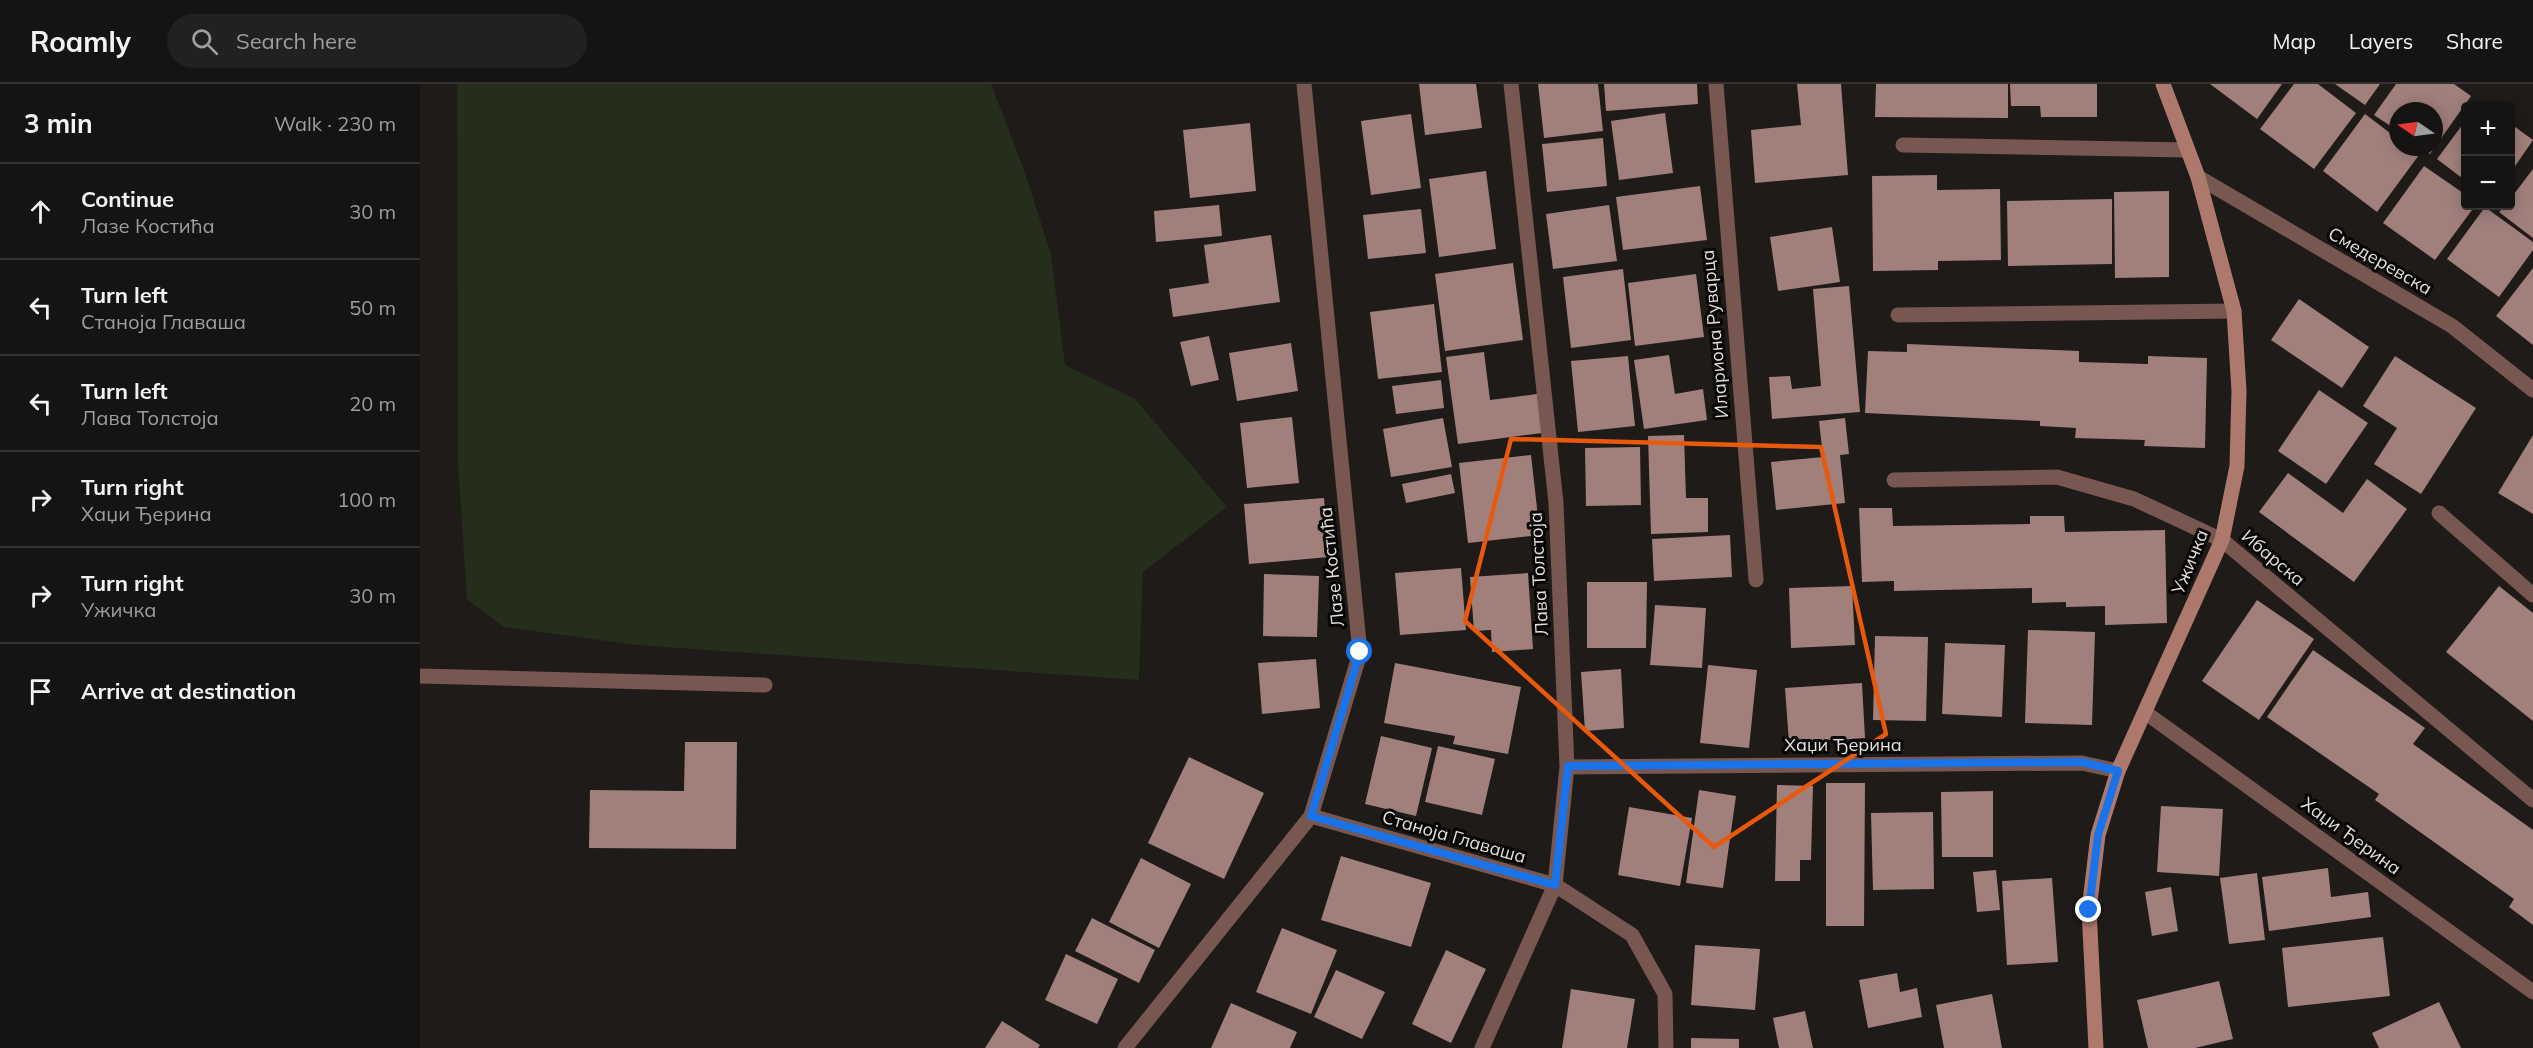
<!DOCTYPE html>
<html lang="en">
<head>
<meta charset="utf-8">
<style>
	body { margin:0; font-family:Mulish,sans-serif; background:#232120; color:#f1f3f6 }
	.controls { position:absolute; right:18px; top:18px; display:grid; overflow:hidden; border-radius:6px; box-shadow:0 3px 15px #0003 }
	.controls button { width:54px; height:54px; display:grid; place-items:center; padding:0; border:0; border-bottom:2px solid #353332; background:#161412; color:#f1f3f6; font:30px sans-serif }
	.compass { position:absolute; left:1969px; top:18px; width:54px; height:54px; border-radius:50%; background:#161412; box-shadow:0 3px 15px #0003; rotate:283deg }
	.stop { position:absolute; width:18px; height:18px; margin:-14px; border:4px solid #1a73e8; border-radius:50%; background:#fff }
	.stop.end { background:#1a73e8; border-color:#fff; box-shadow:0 2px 6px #0008 }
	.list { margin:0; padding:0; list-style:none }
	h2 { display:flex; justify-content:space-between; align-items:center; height:78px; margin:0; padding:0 24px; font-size:26px }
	h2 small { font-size:20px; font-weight:400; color:#9e9e9f }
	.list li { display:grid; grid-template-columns:39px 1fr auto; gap:18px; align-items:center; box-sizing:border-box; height:96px; padding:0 24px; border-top:2px solid #353332 }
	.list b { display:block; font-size:22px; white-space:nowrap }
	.list p { margin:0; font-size:20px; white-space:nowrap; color:#9e9e9f }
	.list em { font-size:20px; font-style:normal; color:#9e9e9f }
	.icon { flex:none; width:33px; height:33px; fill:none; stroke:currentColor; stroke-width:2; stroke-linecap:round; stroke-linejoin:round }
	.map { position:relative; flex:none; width:2113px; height:964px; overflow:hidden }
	header { display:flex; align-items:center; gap:36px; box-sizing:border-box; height:84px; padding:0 30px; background:#161412; border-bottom:2px solid #353332 }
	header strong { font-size:28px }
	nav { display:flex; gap:33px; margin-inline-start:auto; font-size:21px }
	.search { width:420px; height:54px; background:#232120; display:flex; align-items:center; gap:15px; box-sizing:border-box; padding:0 21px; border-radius:33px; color:#9e9e9f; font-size:22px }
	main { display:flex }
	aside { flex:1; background:#161412 }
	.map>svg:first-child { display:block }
	.green { fill:#242e1b }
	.building { fill:#a1807c }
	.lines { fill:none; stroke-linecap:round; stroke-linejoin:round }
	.street { stroke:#785750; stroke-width:15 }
	.secondary { stroke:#ae796d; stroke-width:15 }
	.route { stroke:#1a73e8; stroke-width:8 }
	.marked { fill:none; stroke:#e8590c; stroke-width:4.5; stroke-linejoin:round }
	.labels { text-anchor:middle; stroke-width:6; stroke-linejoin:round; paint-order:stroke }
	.street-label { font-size:18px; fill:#e3e2df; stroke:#070605 }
</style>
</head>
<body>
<header>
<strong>Roamly</strong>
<div class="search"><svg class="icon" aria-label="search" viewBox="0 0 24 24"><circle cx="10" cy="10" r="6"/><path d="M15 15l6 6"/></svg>Search here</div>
<nav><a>Map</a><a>Layers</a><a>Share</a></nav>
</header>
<main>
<aside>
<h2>3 min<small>Walk · 230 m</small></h2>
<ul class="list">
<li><svg class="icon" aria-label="ahead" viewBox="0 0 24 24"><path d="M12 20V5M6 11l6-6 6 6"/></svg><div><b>Continue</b><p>Лазе Костића</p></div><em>30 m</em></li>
<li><svg class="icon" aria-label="left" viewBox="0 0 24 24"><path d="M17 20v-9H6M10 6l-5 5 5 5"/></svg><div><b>Turn left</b><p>Станоја Главаша</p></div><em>50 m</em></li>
<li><svg class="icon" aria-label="left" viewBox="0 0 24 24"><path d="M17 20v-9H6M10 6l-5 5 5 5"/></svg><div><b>Turn left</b><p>Лава Толстоја</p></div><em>20 m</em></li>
<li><svg class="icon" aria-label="right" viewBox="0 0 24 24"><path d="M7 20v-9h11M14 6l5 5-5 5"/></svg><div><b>Turn right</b><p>Хаџи Ђерина</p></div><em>100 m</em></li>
<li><svg class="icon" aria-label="right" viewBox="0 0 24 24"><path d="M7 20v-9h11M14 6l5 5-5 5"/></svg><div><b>Turn right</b><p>Ужичка</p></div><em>30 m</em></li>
<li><svg class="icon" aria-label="arrive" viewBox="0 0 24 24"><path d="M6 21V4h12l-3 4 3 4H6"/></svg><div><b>Arrive at destination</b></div></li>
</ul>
</aside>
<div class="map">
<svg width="2113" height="964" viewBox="0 0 2113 964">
	<rect width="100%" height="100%" fill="#1e1b18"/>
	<path class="green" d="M37 0H571L603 83 631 170 645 281 715 315 807 423 723 488 719 596 216 561 84 543 47 515 38 381Z"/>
	<path class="building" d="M999 0H1056L1062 44 1005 51Z
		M1118 0H1178L1183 47 1124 54Z
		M1184 0H1277L1278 20 1186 27Z
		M1377 0H1421L1428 91 1335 99 1331 46 1381 41Z
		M1456 0H1588V34L1455 33Z
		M1590 0H1677V33H1621L1620 22H1591Z
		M1790 0H1862L1837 35Z
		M1874 0H1898L1936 29 1894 85 1840 45Z
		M1915 0H1960L1945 21Z
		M1976 0H2034L2051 12 2010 70 2000 63H2014V27H1978V47L1954 31Z
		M1245 29 1253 89 1199 96 1191 37Z
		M991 30 1001 104 951 111 941 37Z
		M1945 30 1978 55V63H1989L1999 71 1957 128 1903 87Z
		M2046 36V97L2017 75Z
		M830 39 836 107 770 114 763 46Z
		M2091 40 2113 56 2091 88Z
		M1183 54 1187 102 1127 108 1122 60Z
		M2004 82 2046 111V122H2055L2015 176 1963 139Z
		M2113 85V154L2079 128 2085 122H2091V114Z
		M1066 87 1076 165 1019 173 1009 95Z
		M1517 91V106L1580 105 1581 176 1518 177V186L1453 187 1452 92Z
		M1280 102 1287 156 1203 166 1196 113Z
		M1749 107V193L1695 194 1694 108Z
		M1692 115V180L1588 182 1587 117Z
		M799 121 802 152 736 158 734 127Z
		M1189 121 1197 177 1133 185 1126 130Z
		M2065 123 2113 158V166L2079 213 2027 175Z
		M1001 125 1006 169 948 175 943 131Z
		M1412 143 1420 198 1358 207 1350 153Z
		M851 151 860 218 753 233 749 205 789 199 784 161Z
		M1093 179 1103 256 1025 267 1015 190Z
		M2113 184V261L2076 232Z
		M1203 185 1211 256 1151 264 1143 193Z
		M1276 190 1284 253 1215 262 1208 199Z
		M1429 202 1440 328 1352 335 1349 293 1370 292 1372 305 1401 302 1393 205Z
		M1879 215 1949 263 1922 304 1851 256Z
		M1014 220 1022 288 958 295 950 228Z
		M789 252 799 296 771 302 760 258Z
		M871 259 878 307 817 317 809 269Z
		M1487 260 1659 267V278L1728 280V272L1787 274 1785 364 1724 362 1725 356 1655 354 1656 344 1620 342V337L1445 329 1448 267 1487 268Z
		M1064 268 1070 316 1117 310 1122 349 1038 360 1026 273Z
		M1249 271 1255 310 1283 305 1287 336 1224 345 1214 276Z
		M1208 272 1215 342 1158 348 1151 277Z
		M1975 272 2056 324 2001 410 1954 380 1977 344 1943 322Z
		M1021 296 1024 324 976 330 972 302Z
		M1899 306 1948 339 1906 400 1858 367Z
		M872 333 879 399 827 404 820 339Z
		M1023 334 1032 383 971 393 963 345Z
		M1425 334 1429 370 1420 371 1425 419 1356 426 1351 378 1403 373 1399 337Z
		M1264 351 1266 414H1288V448L1231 450 1228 352Z
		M2113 351V430L2078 409Z
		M1220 363 1221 421 1166 422 1165 364Z
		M1111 371 1120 451 1048 459 1039 379Z
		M1868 389 1923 429 1947 395 1987 425 1934 498 1839 428Z
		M1031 390 1035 409 986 419 982 400Z
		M904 414 909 473 829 480 824 420Z
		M1439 424H1472L1473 442 1610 440V432H1644L1645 448 1745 446 1747 539 1685 541V522L1646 523V518L1612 519V504L1474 507V497L1442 498Z
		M1310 451 1312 493 1234 497 1232 455Z
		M1041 484 1046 546 980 551 975 489Z
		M1108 489 1113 565 1072 568 1071 546 1054 547 1050 493Z
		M844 490 899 492 897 553 843 552Z
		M1167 498H1227L1226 564H1167Z
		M1432 502 1435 561 1371 564 1369 504Z
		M2079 502 2113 529V637L2026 568Z
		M1837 516 1894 555 1839 636 1782 597Z
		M1235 521 1286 524 1282 584 1230 581Z
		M1608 546 1675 548 1672 641 1605 639Z
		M1455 552 1508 553 1506 637 1453 636Z
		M1525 559 1585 561 1582 633 1522 630Z
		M1893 566 2005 644 1993 660 2113 746V841L2089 823 2094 815 1955 716 1959 710 1847 633Z
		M896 575 900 624 842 630 838 579Z
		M975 579 1101 603 1088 670 1033 660 1035 652 964 639Z
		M1288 581 1337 586 1329 664 1280 659Z
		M1201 585 1204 644 1165 647 1161 588Z
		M1442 599 1445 654 1369 659 1365 604Z
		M961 652 1012 664 996 732 945 720Z
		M265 658H317L316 765 169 764 170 706 264 707Z
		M1018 662 1075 675 1062 731 1005 718Z
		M769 673 844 709 804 795 728 759Z
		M1406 699H1445L1444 842H1406Z
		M1357 701 1393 702 1391 776H1380V797H1355Z
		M1279 706 1316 712 1303 804 1266 799Z
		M1573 707V773H1522L1521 708Z
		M1741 722 1803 725 1799 792 1737 788Z
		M1209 723 1272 734 1260 802 1198 791Z
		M1513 728 1514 805 1453 806 1451 729Z
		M921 772 1011 799 991 863 901 836Z
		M721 774 771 800 739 864 689 838Z
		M1908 784 1911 813 1948 808 1951 833 1849 847 1842 793Z
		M1576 786 1580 826 1557 828 1553 788Z
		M1837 789 1845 856 1809 860 1800 794Z
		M1632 794 1638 878 1587 881 1582 797Z
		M1751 803 1758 847 1732 852 1725 808Z
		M672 834 735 866 719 899 655 867Z
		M862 844 917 866 891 930 836 908Z
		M1963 853 1970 912 1868 923 1862 864Z
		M1275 861 1340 865 1335 926 1271 921Z
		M1026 866 1066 885 1031 959 992 940Z
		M646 870 698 895 677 940 625 916Z
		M916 886 965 908 942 955 894 933Z
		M1477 889 1480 908 1497 904 1502 933 1448 944 1439 896Z
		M1799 897 1813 955 1775 964H1728L1717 916Z
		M1151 905 1215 915 1207 964H1142Z
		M1572 910 1582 964H1524L1516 921Z
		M2019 918 2041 964H1959L1952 949Z
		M811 919 877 948 870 964H791Z
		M1385 927 1393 964H1359L1353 934Z
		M582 937 620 961 618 964H565Z
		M1271 954 1319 955V964H1271Z"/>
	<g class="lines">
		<path class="street" d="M1296 0 1336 496
			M1483 61 1767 66
			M1778 93 2032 242 2113 306
			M1478 231 1814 227
			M1474 396 1637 393 1714 415 1802 456 2113 716
			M2019 429 2113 511
			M0 592 345 601
			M1726 629 2113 908
			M1147 683 1662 679 1698 687
			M891 732 1135 801 1212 851 1245 910 1246 964
			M705 964 891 732 940 569 884 0
			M1062 964 1135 801 1147 683 1136 419 1091 0"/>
		<path class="secondary" d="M1676 964 1669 826 1678 751 1698 687 1802 456 1817 382 1819 307 1814 227 1778 93 1743 0"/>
	</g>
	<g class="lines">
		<path class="route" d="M940 568 891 732 1135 801 1148 682 1662 678 1698 687 1678 751 1669 826"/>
	</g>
	<path class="marked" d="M1091 355 1401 363 1466 650 1294 763 1045 537Z"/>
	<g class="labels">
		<g class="street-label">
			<text transform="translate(1960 177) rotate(30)" y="6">Смедеревска</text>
			<text transform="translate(1295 250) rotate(-95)" y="6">Илариона Руварца</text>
			<text transform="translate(1853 474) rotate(40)" y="6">Ибарска</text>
			<text transform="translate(1770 478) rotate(-68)" y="6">Ужичка</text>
			<text transform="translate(912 483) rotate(-96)" y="6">Лазе Костића</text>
			<text transform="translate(1119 490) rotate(-93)" y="6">Лава Толстоја</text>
			<text x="1423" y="667">Хаџи Ђерина</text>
			<text transform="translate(1931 752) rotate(36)" y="6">Хаџи Ђерина</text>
			<text transform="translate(1034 753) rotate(16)" y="6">Станоја Главаша</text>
		</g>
	</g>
</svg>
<div class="controls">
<button>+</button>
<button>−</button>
</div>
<svg class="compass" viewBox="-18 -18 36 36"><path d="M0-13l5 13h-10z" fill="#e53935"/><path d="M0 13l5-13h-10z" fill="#9e9e9f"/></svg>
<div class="stop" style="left:940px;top:568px"></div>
<div class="stop end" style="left:1669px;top:826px"></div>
</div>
</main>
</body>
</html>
